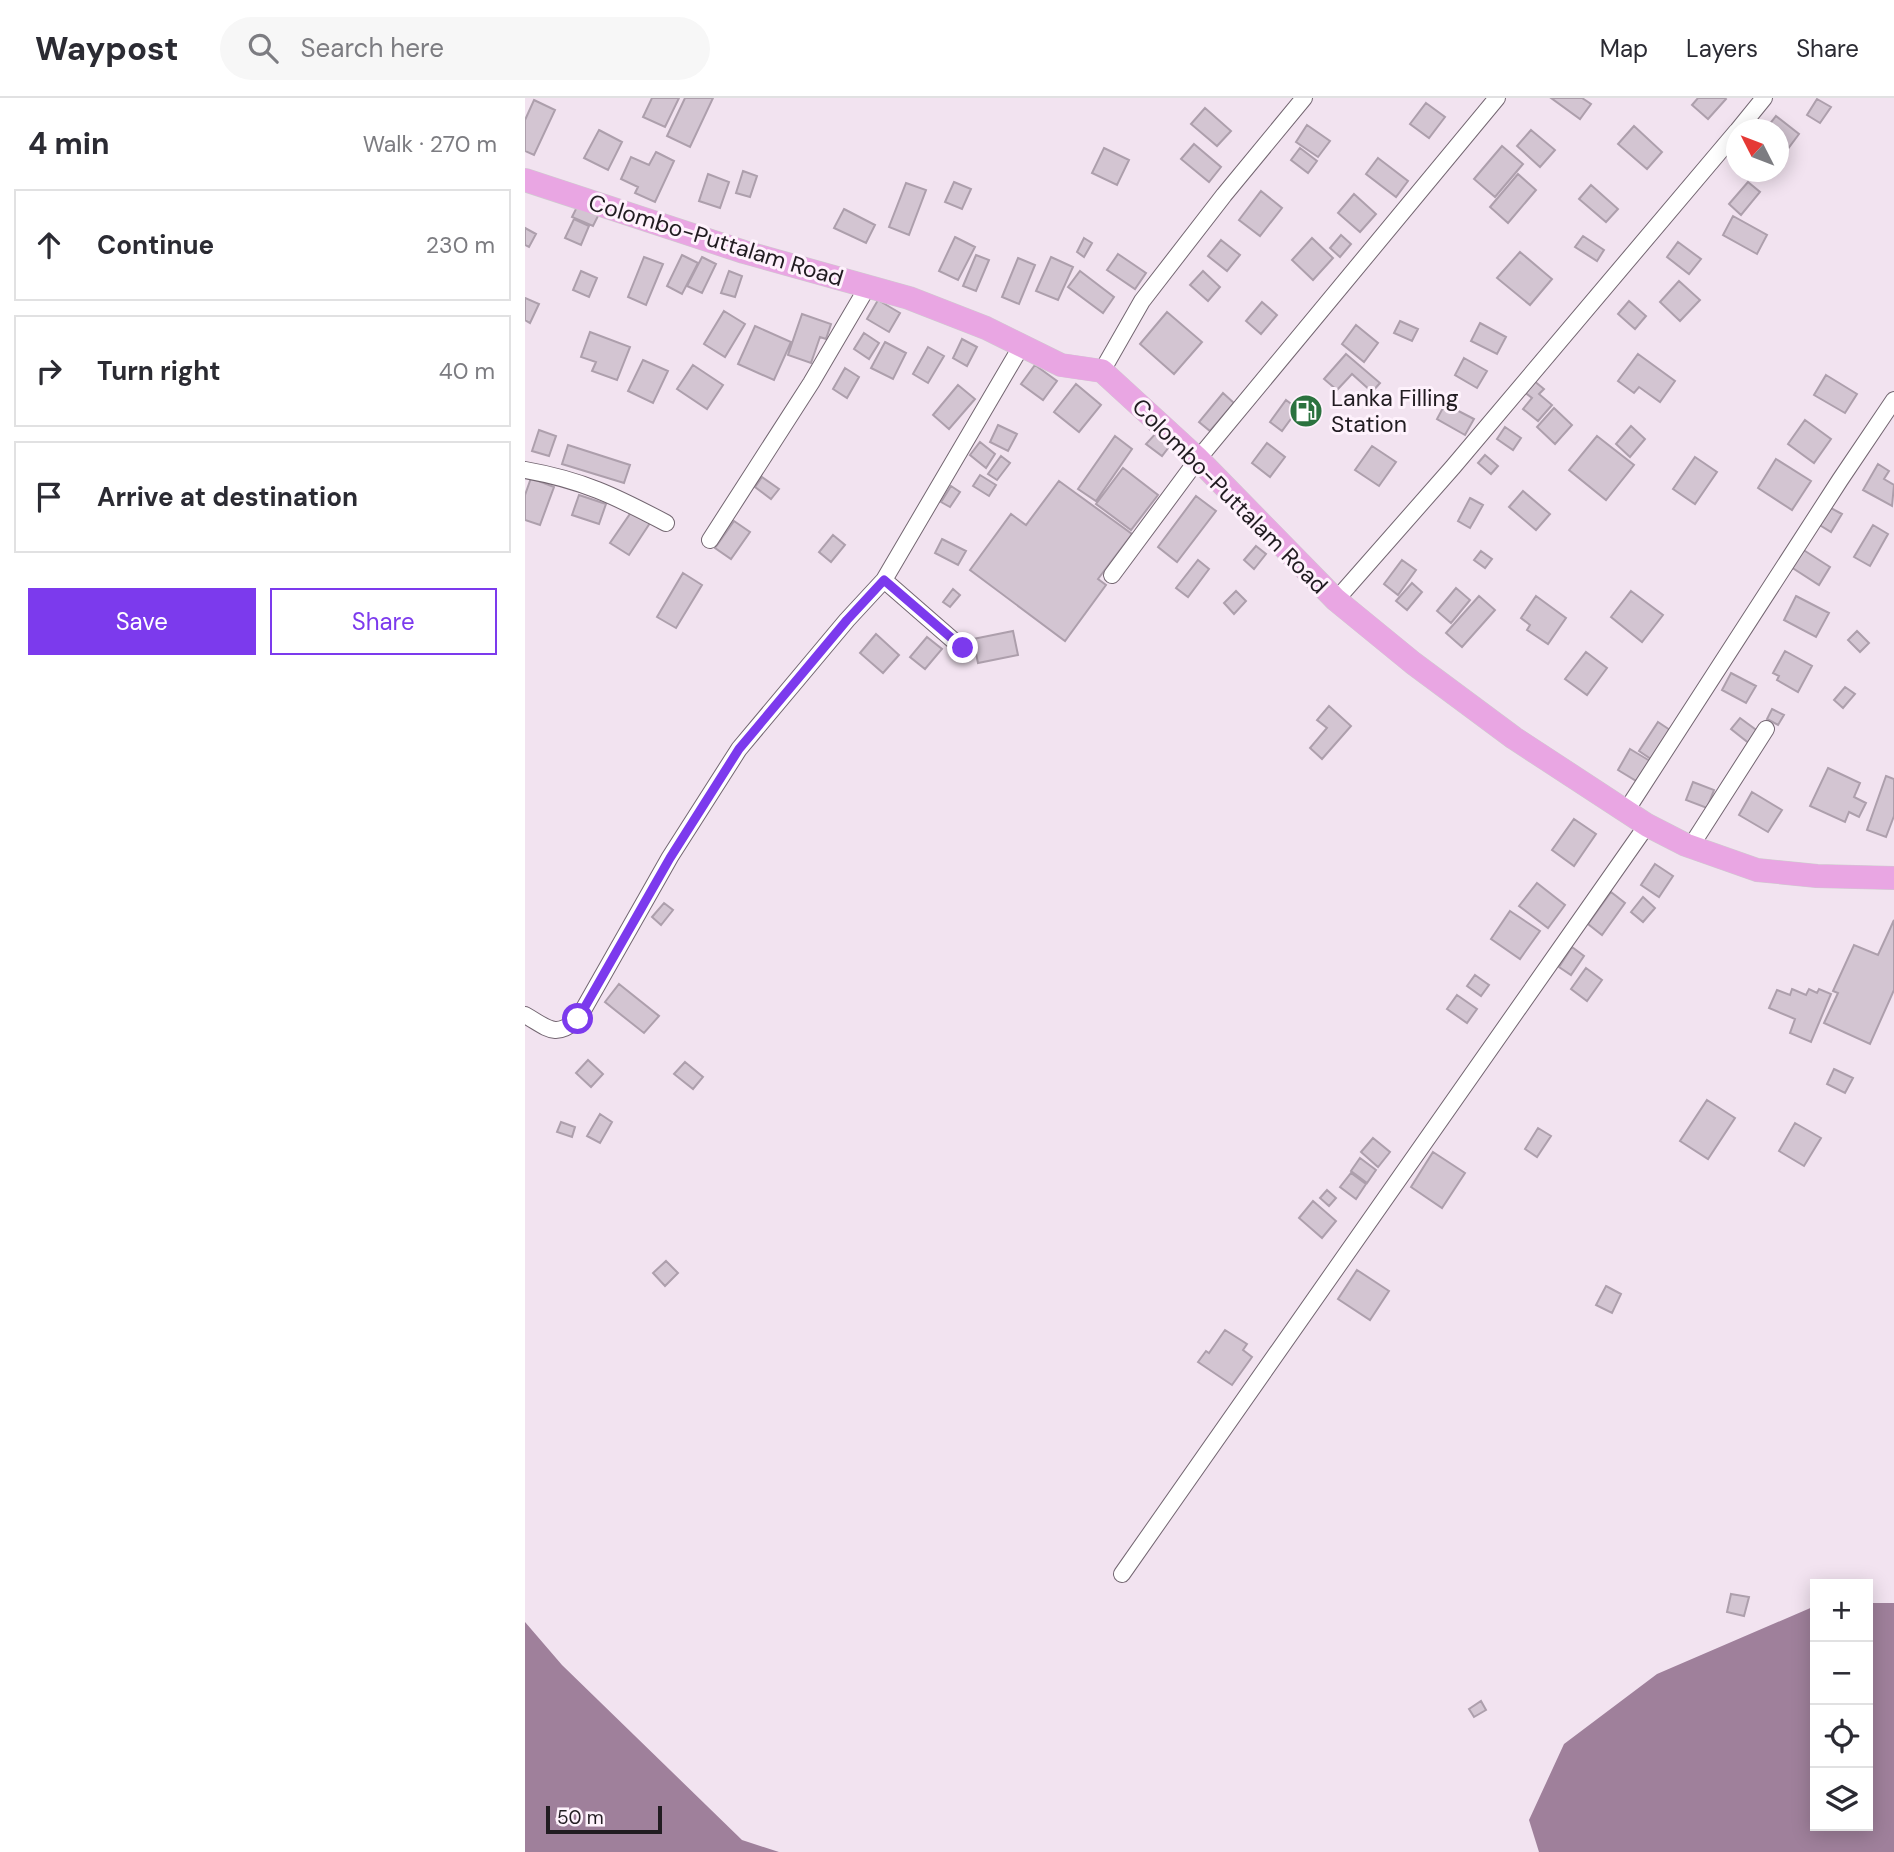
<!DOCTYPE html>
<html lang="en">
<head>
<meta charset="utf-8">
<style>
	body { margin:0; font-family:"DM Sans",sans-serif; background:#f7f7f7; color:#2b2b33 }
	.controls { position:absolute; right:21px; bottom:21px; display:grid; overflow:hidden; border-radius:0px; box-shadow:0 4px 18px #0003 }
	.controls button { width:63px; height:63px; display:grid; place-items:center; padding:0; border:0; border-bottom:2px solid #e1e1e2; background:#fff; color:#2b2b33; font:35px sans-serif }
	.compass { position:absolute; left:1201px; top:21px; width:63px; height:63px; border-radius:50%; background:#fff; box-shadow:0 4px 18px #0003; rotate:312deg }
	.scale { position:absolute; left:21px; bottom:18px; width:116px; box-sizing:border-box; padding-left:7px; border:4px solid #211c21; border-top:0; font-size:19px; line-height:24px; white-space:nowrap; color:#211c21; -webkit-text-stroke:5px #fef2fc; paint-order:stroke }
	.stop { position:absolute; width:21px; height:21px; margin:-16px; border:5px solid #7c3aed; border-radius:50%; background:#fff }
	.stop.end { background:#7c3aed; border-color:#fff; box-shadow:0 2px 7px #0008 }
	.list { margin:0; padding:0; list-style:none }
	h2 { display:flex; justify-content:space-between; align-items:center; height:91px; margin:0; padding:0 28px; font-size:30px }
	h2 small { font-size:23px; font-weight:400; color:#7c7c81 }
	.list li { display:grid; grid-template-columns:46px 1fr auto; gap:21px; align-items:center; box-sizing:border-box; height:112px; margin:0 14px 14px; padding:0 14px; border:2px solid #e1e1e2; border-radius:0px }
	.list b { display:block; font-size:26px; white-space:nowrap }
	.list em { font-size:23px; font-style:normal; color:#7c7c81 }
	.actions { display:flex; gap:14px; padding:21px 28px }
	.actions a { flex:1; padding:16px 0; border:2px solid #7c3aed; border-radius:0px; text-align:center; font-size:24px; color:#7c3aed }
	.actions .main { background:#7c3aed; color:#fff }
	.icon { flex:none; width:38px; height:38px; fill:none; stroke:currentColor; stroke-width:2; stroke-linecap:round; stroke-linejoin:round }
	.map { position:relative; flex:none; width:1369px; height:1754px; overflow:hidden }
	header { display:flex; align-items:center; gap:42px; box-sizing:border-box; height:98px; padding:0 35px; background:#fff; border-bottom:2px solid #e1e1e2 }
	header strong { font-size:33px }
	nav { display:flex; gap:38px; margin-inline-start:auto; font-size:24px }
	.search { width:490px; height:63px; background:#f7f7f7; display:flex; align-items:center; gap:18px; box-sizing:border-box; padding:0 24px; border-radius:38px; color:#7c7c81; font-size:26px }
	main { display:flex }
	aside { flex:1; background:#fff }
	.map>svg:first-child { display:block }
	.water { fill:#9f809b }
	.building { fill:#d3c5d2; stroke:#ad9fac; stroke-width:2 }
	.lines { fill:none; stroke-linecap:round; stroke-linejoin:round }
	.minor-casing { stroke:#736671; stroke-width:18 }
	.highway-casing { stroke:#cecdce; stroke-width:24 }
	.minor { stroke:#fff; stroke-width:16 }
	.highway { stroke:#e9a6e3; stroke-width:23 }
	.route { stroke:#7c3aed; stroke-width:9 }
	.labels { text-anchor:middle; stroke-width:6; stroke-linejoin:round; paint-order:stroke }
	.street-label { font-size:23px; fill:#211c21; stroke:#fef2fc }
	.poi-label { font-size:23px; fill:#211c21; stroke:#fef2fc; text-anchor:start }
</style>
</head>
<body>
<header>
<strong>Waypost</strong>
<div class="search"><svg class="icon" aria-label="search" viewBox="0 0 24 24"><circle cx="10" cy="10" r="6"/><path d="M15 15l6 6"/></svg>Search here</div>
<nav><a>Map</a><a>Layers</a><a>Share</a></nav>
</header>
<main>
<aside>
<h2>4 min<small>Walk · 270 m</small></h2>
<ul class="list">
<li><svg class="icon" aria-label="ahead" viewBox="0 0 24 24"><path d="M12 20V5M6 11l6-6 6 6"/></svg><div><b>Continue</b></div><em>230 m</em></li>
<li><svg class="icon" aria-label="right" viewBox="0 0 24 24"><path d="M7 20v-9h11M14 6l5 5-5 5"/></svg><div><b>Turn right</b></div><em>40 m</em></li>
<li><svg class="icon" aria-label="arrive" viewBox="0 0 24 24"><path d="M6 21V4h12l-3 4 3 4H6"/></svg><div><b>Arrive at destination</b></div></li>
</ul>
<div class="actions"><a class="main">Save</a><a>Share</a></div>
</aside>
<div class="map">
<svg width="1369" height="1754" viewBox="0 0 1369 1754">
	<rect width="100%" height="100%" fill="#f2e3f0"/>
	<path class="water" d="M1343 1505H1369V1754H1014L1004 1722 1039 1646 1132 1576 1290 1508V1728H1343Z
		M0 1524 37 1567 217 1742 254 1754H0Z"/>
	<path class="building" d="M127 0H154L140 29 118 19Z
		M160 0H188L165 49 142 38Z
		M1026 0H1057L1066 6 1055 21Z
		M1173 0H1200L1201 1 1183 21 1167 7Z
		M1292 1 1306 9 1295 25 1282 17Z
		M9 2 30 12 9 57 0 53V22Z
		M901 5 920 19 904 40 885 26Z
		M680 10 706 33 692 48 666 26Z
		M1251 18 1274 36 1262 52 1254 46V32H1240Z
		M782 27 805 43 793 59 771 44Z
		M1109 28 1137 54 1122 71 1093 46Z
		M74 32 97 44 83 72 59 60Z
		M1006 32 1030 52 1015 69 992 48Z
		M669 46 696 69 684 84 656 61Z
		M977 48 998 66 970 99 949 81Z
		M579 50 604 62 592 87 567 75Z
		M775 50 792 63 783 75 766 62Z
		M131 54 149 63 130 104 110 95 113 89 96 81 106 59 124 67Z
		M853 60 883 83 871 99 841 76Z
		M218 73 232 78 225 99 211 95Z
		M183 76 204 84 195 110 174 103Z
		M993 76 1011 92 983 125 965 109Z
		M429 84 446 91 437 111 420 104Z
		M1223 84 1235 94 1216 117 1204 106Z
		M381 85 401 92 384 137 364 129Z
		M1066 87 1093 111 1081 124 1054 101Z
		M736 93 757 110 735 138 714 122Z
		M829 96 851 116 835 134 813 115Z
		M54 105 75 114 68 128 47 119Z
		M319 111 350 127 341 145 309 130Z
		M1208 118 1242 137 1232 156 1198 137Z
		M49 121 64 128 56 147 40 140Z
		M0 130 11 136 4 149 0 147Z
		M816 137 826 146 815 159 805 150Z
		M1058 138 1079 152 1072 163 1050 149Z
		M430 139 450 149 433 182 414 173Z
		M559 140 567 145 559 159 552 154Z
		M787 140 808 160 788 182 767 162Z
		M696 142 715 157 702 173 683 158Z
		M1153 144 1176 161 1164 176 1142 159Z
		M995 154 1027 181 1005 207 972 180Z
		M593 156 621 175 610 191 582 172Z
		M157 157 173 165 157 196 142 188Z
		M451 157 464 162 451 193 438 188Z
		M119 159 138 166 121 207 103 199Z
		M177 159 191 166 177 195 162 188Z
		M526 159 548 169 533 202 511 193Z
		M493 160 510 167 494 206 477 199Z
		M56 173 72 180 64 199 48 192Z
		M204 173 217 178 210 199 196 195Z
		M555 173 589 199 578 215 543 189Z
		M678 173 695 189 683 203 665 187Z
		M1154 183 1175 202 1155 223 1135 204Z
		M0 200 14 206 5 225 0 222Z
		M353 202 375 215 364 234 342 221Z
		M1104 203 1121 218 1110 231 1093 216Z
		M737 204 752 217 736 236 721 223Z
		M199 213 220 226 200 259 179 246Z
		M642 214 677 244 649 276 615 246Z
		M277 216 306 226 301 241 295 239 286 265 263 257Z
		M875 223 893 231 887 243 869 235Z
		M955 225 981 239 972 256 946 243Z
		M831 227 853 245 839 264 817 246Z
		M230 228 266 244 249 282 213 266Z
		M65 234 105 249 92 282 67 273 71 264 56 259Z
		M339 235 354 245 344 261 329 251Z
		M437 241 452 249 442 268 428 260Z
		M360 244 381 255 368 281 346 270Z
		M403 249 419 258 403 285 388 276Z
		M821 256 855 285 847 294 827 276 812 292 799 281Z
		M1113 256 1150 283 1135 304 1114 289 1109 295 1093 283Z
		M939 260 962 273 952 290 930 277Z
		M118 262 143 273 128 305 103 293Z
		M168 267 198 287 182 311 152 291Z
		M510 267 532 283 518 302 496 286Z
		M320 270 334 279 322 300 308 291Z
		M1301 277 1332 296 1320 315 1289 297Z
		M1008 282 1019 291 1014 296 1027 307 1013 323 998 311 1007 300 998 293Z
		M551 286 576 307 554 334 529 314Z
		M433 287 450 301 424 331 408 317Z
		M698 295 709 305 685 333 674 324Z
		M761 302 773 311 757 333 745 324Z
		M920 306 949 321 940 337 912 321Z
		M1029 310 1047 327 1030 346 1012 329Z
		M1280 322 1306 341 1289 365 1263 346Z
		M473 327 492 336 483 353 465 344Z
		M1106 328 1120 341 1105 359 1091 346Z
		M980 329 996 340 988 352 972 341Z
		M14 332 31 338 24 358 7 353Z
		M632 334 647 345 637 358 621 346Z
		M590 338 607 351 571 403 553 391Z
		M1072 338 1109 367 1081 402 1044 372Z
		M455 344 470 356 461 370 445 357Z
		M742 345 760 359 745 379 727 365Z
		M43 347 105 367 99 385 37 366Z
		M847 348 871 364 854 388 830 372Z
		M960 357 973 368 966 376 953 365Z
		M476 358 485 365 472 382 463 376Z
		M1170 359 1192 374 1170 406 1148 391Z
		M1251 361 1286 383 1267 412 1233 390Z
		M1353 366 1364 373 1359 381 1369 387 1367 408 1338 392Z
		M598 370 633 397 606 432 571 406Z
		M455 377 471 387 464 398 448 388Z
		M237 379 254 391 246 401 230 389Z
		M6 380 29 389 15 427 0 422V397Z
		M534 383 607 436 573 481 581 487 540 543 445 472 486 416 501 427Z
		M426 388 435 394 425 409 416 404Z
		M998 393 1025 416 1011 432 984 409Z
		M54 397 81 406 74 426 47 417Z
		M671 398 691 413 652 464 633 449Z
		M945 400 958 407 945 430 933 423Z
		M1304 409 1317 416 1306 434 1293 426Z
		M107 413 125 425 104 457 85 445Z
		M209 423 225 434 206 461 190 450Z
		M1348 427 1363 436 1345 468 1329 459Z
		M308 437 320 447 306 464 294 454Z
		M417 441 441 453 433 467 410 455Z
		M731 448 741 456 729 471 719 462Z
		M1277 451 1305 469 1294 487 1266 469Z
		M956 453 967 461 960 470 949 462Z
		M673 462 684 471 663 499 651 490Z
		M877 462 891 472 873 497 859 486Z
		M158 475 177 487 151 530 132 519Z
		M887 485 897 494 882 512 871 503Z
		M931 490 945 502 926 525 912 513Z
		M428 491 435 497 425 509 418 504Z
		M711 493 721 503 709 516 699 505Z
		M1106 493 1138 517 1117 544 1086 519Z
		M954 498 970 512 937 549 921 535Z
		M1011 498 1041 520 1023 546 1002 532 1005 527 996 520Z
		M1271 498 1304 515 1291 539 1259 522Z
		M488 533 493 557 453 565 448 541Z
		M1332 533 1344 545 1335 554 1323 542Z
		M351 536 374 557 358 575 335 555Z
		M402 539 417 551 400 571 385 559Z
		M1260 553 1287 568 1273 594 1252 582 1254 578 1248 575Z
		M1061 554 1082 570 1062 597 1040 581Z
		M1206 575 1231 588 1221 605 1197 592Z
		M1320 589 1330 596 1318 610 1309 602Z
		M804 608 826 628 797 661 785 650 802 630 792 622Z
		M1247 611 1259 617 1253 627 1242 621Z
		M1215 620 1234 634 1225 646 1206 631Z
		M1133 624 1145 632 1126 661 1114 653Z
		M1105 651 1125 663 1113 684 1093 672Z
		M1303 670 1335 685 1329 699 1341 705 1334 719 1324 714 1320 724 1285 708Z
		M1361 678 1369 681V718L1361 739 1342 732Z
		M1168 684 1189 692 1182 710 1161 702Z
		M1227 694 1257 712 1243 734 1214 717Z
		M1049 721 1071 736 1049 768 1027 752Z
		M1130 766 1148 778 1134 799 1116 787Z
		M1012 785 1040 807 1023 830 994 808Z
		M1086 794 1100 805 1077 837 1063 826Z
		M1118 799 1130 810 1118 824 1106 814Z
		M139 805 148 812 136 827 127 819Z
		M985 813 1015 833 995 861 966 841Z
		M1369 822V892L1345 946 1299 925 1313 895 1308 893 1329 847 1353 857Z
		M1047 849 1059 858 1046 877 1034 869Z
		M1061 870 1077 882 1062 903 1046 891Z
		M950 877 964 887 956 898 942 888Z
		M94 886 134 918 119 935 80 904Z
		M1267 891 1281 897 1284 891 1292 895 1294 891 1306 896 1286 944 1265 935 1270 921 1244 910 1252 892 1265 897Z
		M932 897 952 911 942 925 922 911Z
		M63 962 78 976 66 989 51 975Z
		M160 964 178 979 168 991 149 976Z
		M1309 971 1328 980 1320 995 1302 986Z
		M1182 1002 1210 1020 1183 1061 1155 1043Z
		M75 1016 87 1024 75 1045 62 1038Z
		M36 1024 50 1029 47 1039 32 1034Z
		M1270 1025 1296 1040 1279 1068 1254 1053Z
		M1013 1030 1026 1038 1012 1059 1000 1051Z
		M848 1040 865 1054 853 1069 836 1054Z
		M908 1054 940 1075 917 1110 886 1089Z
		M835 1060 851 1072 842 1085 826 1073Z
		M826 1075 841 1086 831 1101 815 1089Z
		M802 1092 811 1100 804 1108 795 1100Z
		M788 1103 811 1123 797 1140 774 1120Z
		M141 1163 153 1175 140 1188 128 1175Z
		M832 1172 864 1193 845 1222 813 1201Z
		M1081 1188 1096 1196 1087 1215 1071 1207Z
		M700 1232 722 1246 718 1252 727 1259 707 1287 673 1264 681 1253 684 1255Z
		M1206 1496 1224 1499 1219 1518 1202 1514Z
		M956 1603 961 1612 949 1619 944 1611Z"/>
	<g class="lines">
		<defs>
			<path id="minor" d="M1213 32 1239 0
				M577 273 617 203 699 97 779 0
				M0 372C57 382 90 398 141 425
				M185 442 286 285 343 188
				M587 477 673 361 972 0
				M359 482 437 550
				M811 502 928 369 1212 33
				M1101 713 1315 382 1369 302
				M1166 748 1241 631
				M0 917C23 930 30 941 53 921L145 759 214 651 322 522 359 482 497 247
				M597 1476 1122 727"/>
			<path id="highway" d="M0 82 219 154 384 200 461 230 536 267 577 273 673 361 811 502 888 565 989 640 1122 727 1161 747 1232 772 1292 778 1369 780"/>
		</defs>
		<use href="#minor" class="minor-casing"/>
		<use href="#highway" class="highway-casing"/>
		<use href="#minor" class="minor"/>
		<use href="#highway" class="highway"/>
	</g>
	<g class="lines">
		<path class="route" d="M53 921 145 760 214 651 322 522 359 482 438 550"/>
	</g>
	<defs>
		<symbol id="fuel-disc" viewBox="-11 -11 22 22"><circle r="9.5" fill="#2b723f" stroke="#fef2fc"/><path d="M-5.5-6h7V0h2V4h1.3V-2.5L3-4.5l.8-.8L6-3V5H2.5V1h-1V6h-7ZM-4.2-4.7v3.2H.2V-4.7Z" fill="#fff"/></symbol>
	</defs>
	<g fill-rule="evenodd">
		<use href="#fuel-disc" x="762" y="294" width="38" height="38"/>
	</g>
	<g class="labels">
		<g class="street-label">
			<text transform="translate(191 142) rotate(17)" y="8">Colombo-Puttalam Road</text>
			<text transform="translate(705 398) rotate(45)" y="8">Colombo-Puttalam Road</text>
		</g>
		<g class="poi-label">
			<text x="806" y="308">Lanka Filling<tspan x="806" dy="26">Station</tspan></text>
		</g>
	</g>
</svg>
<div class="controls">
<button>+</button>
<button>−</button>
<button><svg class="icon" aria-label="locate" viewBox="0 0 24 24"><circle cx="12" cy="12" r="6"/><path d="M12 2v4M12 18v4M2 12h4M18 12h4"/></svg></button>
<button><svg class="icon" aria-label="layers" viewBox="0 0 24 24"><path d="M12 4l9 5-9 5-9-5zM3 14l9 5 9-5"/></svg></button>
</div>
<svg class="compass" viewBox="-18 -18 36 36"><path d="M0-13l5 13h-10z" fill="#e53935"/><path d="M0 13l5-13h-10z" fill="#7c7c81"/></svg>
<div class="scale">50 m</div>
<div class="stop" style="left:53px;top:921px"></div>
<div class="stop end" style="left:438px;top:550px"></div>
</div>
</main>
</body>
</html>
